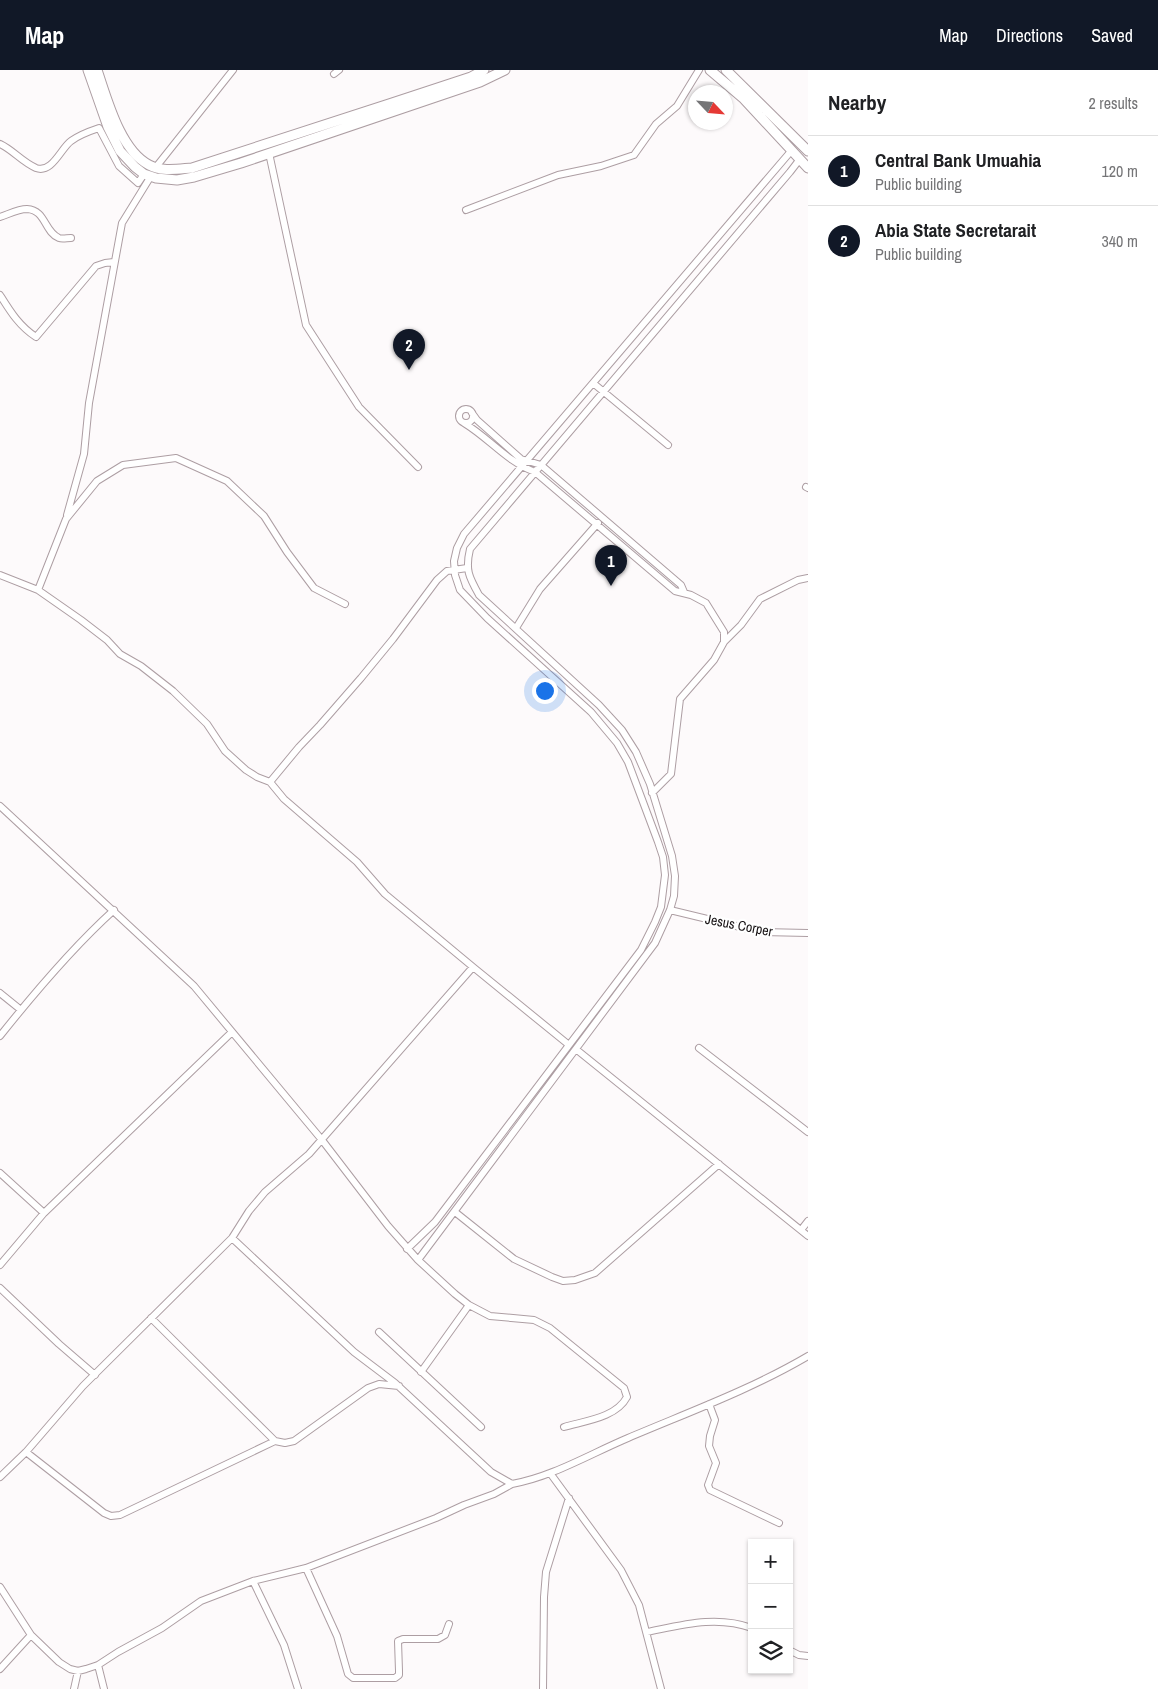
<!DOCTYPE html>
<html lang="en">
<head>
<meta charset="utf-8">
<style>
	body { margin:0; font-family:"Archivo Narrow",sans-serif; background:#f6f6f6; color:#202124 }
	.controls { position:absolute; right:15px; bottom:15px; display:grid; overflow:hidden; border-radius:0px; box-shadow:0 1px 4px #0004 }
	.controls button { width:45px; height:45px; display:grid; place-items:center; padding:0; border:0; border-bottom:1px solid #e0e0e0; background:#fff; color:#202124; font:25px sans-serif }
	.compass { position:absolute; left:688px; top:15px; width:45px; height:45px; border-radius:50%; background:#fff; box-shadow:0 1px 4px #0004; rotate:116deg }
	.you { position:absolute; left:544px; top:620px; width:18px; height:18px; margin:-12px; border:4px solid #fff; border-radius:50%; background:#1a73e8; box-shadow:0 0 0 8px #1a73e833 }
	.badge { display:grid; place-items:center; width:32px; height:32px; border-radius:50%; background:#111827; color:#fff; font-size:16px; font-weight:700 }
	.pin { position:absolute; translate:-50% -41px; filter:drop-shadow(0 1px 2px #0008) }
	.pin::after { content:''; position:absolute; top:26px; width:18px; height:15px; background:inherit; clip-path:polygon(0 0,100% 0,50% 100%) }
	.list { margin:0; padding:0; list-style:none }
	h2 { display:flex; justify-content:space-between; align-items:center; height:65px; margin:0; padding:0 20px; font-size:21px }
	h2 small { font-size:16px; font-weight:400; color:#757577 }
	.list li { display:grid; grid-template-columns:32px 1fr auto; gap:15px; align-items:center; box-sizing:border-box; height:70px; padding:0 20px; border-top:1px solid #e0e0e0 }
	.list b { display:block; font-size:19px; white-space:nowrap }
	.list p { margin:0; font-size:16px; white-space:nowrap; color:#757577 }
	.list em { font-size:16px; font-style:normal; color:#757577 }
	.icon { flex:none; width:28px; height:28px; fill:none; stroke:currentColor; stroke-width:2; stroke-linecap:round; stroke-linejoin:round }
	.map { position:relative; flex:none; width:808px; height:1619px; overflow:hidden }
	header { display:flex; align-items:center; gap:30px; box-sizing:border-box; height:70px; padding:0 25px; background:#111827; color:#fff }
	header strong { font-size:24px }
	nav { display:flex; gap:28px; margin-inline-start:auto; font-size:18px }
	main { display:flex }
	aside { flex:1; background:#fff }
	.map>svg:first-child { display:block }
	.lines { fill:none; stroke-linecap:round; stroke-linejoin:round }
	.street-casing { stroke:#ad9ea3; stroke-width:8 }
	.secondary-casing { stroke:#ad9ea3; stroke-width:11 }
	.street { stroke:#fff; stroke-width:6 }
	.secondary { stroke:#fff; stroke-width:9 }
	.labels { text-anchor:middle; stroke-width:4.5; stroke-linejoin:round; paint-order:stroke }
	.street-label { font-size:14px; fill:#171214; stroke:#fff }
</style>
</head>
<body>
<header>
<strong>Map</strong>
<nav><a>Map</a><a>Directions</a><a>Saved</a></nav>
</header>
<main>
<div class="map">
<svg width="808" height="1619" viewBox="0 0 808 1619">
	<rect width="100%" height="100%" fill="#fdfafb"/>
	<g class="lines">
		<defs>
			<path id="street" d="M334 4 339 0
				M0 74C13 80 22 92 36 98 52 104 61 78 71 71 79 65 90 61 99 58L119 96 138 113 144 104
				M269 83 306 255 359 337 418 397
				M156 97 233 0
				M466 140 558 105 601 96 634 85 656 54 677 36 699 0
				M0 147C9 144 18 139 27 139 46 140 44 162 59 168 62 169 67 168 71 168
				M0 225C10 241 19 256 36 267L96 196 105 193 114 192
				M593 313 668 375
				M459 346a7 7 0 1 1 14 0a7 7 0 1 1-14 0Z
				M472 343 477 350 521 389 541 395 681 515 684 522
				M464 353C489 368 507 392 535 402L675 521 691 525 706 533 724 562V572L714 590 680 629 671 704 652 723
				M806 417 808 418
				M67 445 84 384 89 333 122 153 151 106
				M0 505 38 520
				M345 534 314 518 287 482 264 446 227 411 176 388 123 395 97 411 66 449 38 520 81 550 107 570 120 584 141 596 173 621 207 654 225 681 246 700 257 707 270 712 284 729 357 792 385 824 473 897
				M516 558 540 519 598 453
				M724 572 741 555 760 529 798 510 808 508
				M270 712 299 677 320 655 361 608 393 569 437 510 447 501 467 498
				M0 736 194 916 322 1070 388 1156 418 1190 455 1224 469 1235 490 1246 534 1250 550 1258 624 1318 627 1327C616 1348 584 1351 564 1357
				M670 840 761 862 808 863
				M0 923 21 940
				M0 966C35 922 72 878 114 840
				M699 978 808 1062
				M577 980 808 1166
				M0 1103 44 1143 232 962
				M455 1142 514 1189 552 1207 563 1211 575 1210 595 1203 719 1094
				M801 1160 808 1151
				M232 1168 354 1282 395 1313 491 1402 512 1414C552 1407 590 1384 628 1368 689 1342 750 1320 808 1286
				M407 1179 435 1152 641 880 655 852 661 837 665 805 663 787 658 772 628 692 617 673 591 642 487 548 460 520 455 505 454 491 457 478 464 464 792 80
				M418 1190 655 873 670 840 674 826 675 806 672 786 650 714 636 682 622 660 599 635 479 525C469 507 465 500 470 479L790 102 800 89
				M0 1195 44 1143
				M0 1218 59 1274 95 1305
				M151 1248 275 1371 285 1373 294 1371 368 1318 379 1314 399 1316
				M379 1262 481 1357
				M421 1302 469 1235
				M709 1334 715 1350 710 1366 709 1376 716 1393 708 1415 710 1420 779 1453
				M26 1382 104 1443 111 1446 120 1445 275 1371
				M550 1403 621 1500 639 1535 661 1619
				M0 1407 26 1382 83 1316 232 1168 249 1141 265 1122 309 1084 473 897 569 975
				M306 1498 337 1566 348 1604 353 1608H395L399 1605V1601L398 1571 403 1569H438L445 1565 449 1554
				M253 1511 284 1575 298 1619
				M0 1517 31 1565 0 1599
				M647 1562C682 1555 716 1545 752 1558
				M31 1565 59 1592 70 1599 78 1601 86 1599 98 1595 118 1582 162 1558 201 1531 253 1511 306 1498 436 1448 464 1435 494 1424 512 1414
				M789 1580 799 1585 808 1586
				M98 1595 104 1619
				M74 1619 78 1601
				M543 1619 544 1527 546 1502 569 1428"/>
			<path id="secondary" d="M88 0 108 57 120 81 135 97 144 104 156 108 177 110 194 107 241 93 480 12 505 0
				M97 0C107 29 120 80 149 95 162 102 178 99 192 98L392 33 471 7 484 0
				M710 0 743 28 808 98
				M726 0 808 81"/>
		</defs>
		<use href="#street" class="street-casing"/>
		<use href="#secondary" class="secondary-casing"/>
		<use href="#street" class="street"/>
		<use href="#secondary" class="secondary"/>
	</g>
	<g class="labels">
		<g class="street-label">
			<text transform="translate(739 855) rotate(11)" y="5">Jesus Corper</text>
		</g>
	</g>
</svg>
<div class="controls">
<button>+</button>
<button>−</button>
<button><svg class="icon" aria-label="layers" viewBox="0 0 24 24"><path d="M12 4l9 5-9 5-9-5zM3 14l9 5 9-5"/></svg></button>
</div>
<svg class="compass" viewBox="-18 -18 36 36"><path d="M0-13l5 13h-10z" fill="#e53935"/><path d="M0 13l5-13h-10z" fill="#757577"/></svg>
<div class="you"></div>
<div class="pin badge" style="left:611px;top:516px">1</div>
<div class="pin badge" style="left:409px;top:300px">2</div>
</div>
<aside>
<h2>Nearby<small>2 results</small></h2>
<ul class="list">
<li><span class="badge">1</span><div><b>Central Bank Umuahia</b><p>Public building</p></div><em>120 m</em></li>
<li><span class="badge">2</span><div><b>Abia State Secretarait</b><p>Public building</p></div><em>340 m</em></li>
</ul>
</aside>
</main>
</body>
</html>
